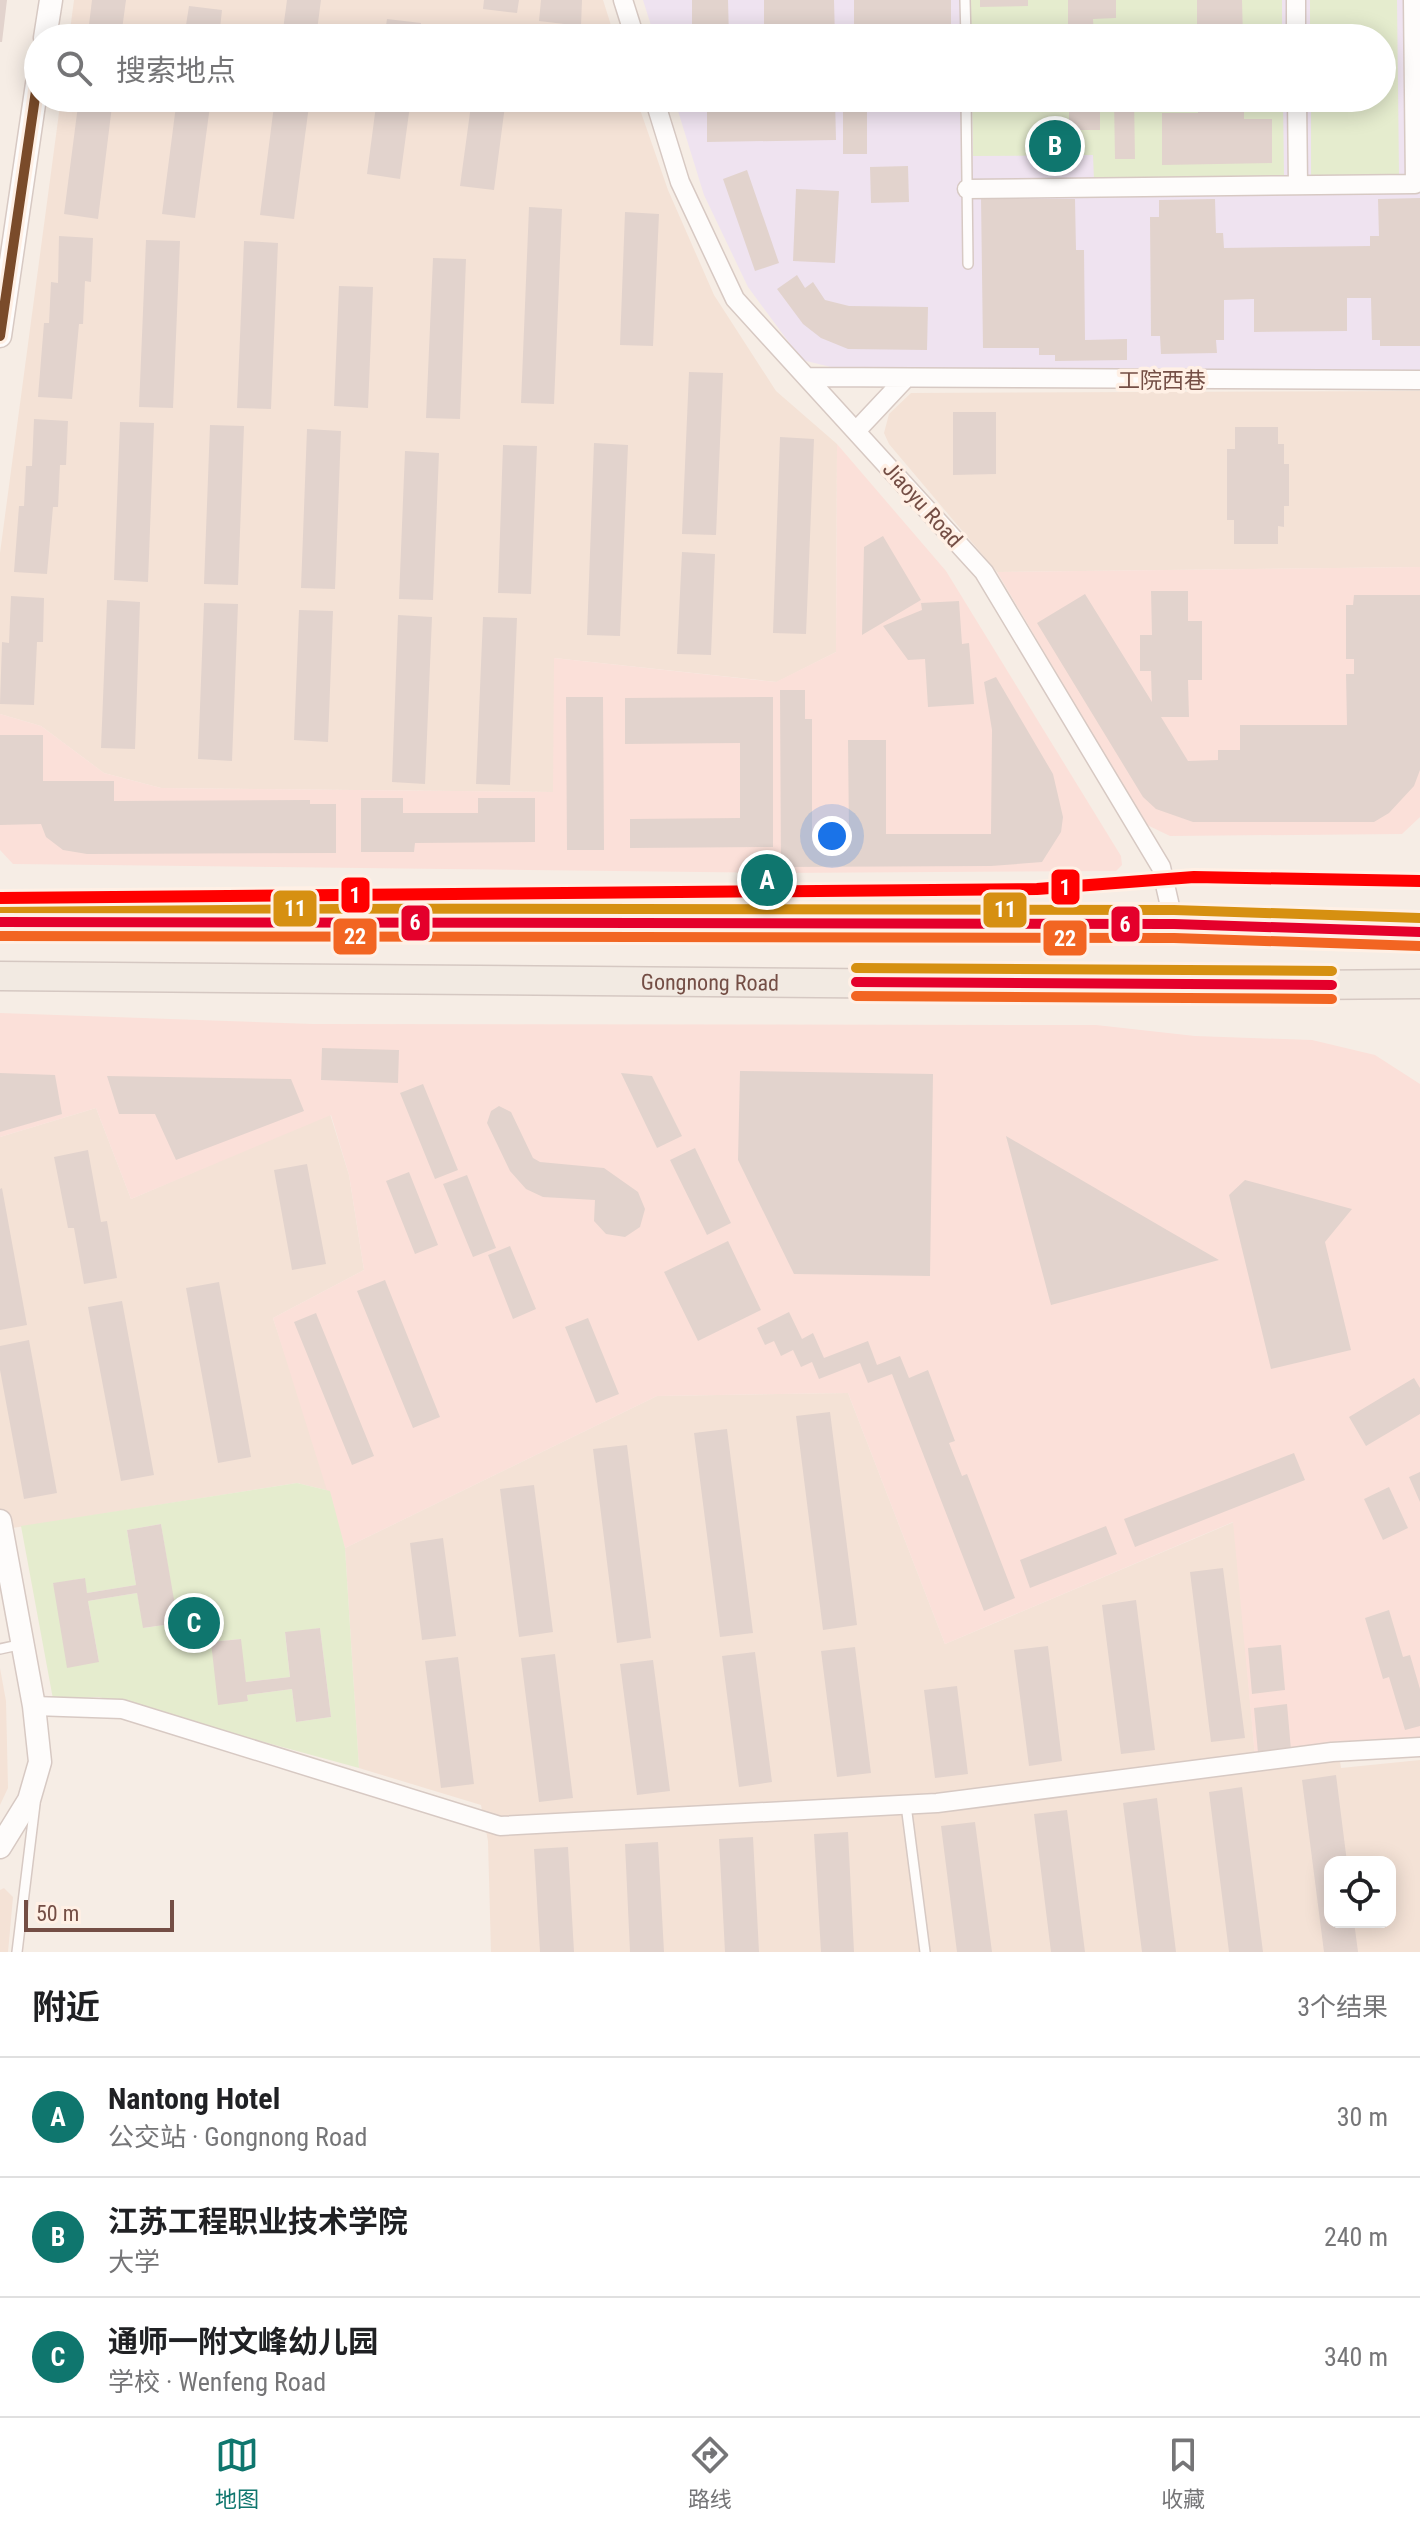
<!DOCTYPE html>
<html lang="zh">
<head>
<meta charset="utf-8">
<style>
	body { margin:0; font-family:"Roboto Condensed","Noto Sans SC",sans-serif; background:#f2f2f2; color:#202124 }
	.controls { position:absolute; right:24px; bottom:24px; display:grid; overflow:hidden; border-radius:16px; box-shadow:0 4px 20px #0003 }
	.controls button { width:72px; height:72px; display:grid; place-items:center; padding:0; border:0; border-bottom:2px solid #e0e0e0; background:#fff; color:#202124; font:40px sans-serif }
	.scale { position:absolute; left:24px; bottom:20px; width:150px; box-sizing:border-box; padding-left:8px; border:4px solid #744e45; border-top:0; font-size:22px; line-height:28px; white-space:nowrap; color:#744e45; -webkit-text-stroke:6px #fff0e5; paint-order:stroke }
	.you { position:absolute; left:832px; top:836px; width:28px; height:28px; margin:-20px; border:6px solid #fff; border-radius:50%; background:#1a73e8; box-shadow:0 0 0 12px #1a73e833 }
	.badge { display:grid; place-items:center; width:52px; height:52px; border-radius:50%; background:#0f766e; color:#fff; font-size:26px; font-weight:700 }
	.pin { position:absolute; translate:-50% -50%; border:4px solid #fff; box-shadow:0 2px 8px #0006 }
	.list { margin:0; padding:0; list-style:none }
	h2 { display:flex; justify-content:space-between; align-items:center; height:104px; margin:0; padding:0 32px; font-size:34px }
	h2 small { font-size:26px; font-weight:400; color:#757577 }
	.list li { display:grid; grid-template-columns:52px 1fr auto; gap:24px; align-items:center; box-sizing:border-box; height:120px; padding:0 32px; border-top:2px solid #e0e0e0 }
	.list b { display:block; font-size:30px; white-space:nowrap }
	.list p { margin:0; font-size:26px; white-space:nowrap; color:#757577 }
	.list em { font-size:26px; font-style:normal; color:#757577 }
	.icon { flex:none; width:44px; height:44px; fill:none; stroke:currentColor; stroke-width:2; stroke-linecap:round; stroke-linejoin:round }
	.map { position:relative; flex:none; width:1420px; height:1952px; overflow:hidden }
	.search { position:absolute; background:#fff; box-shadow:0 4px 20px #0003; left:24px; right:24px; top:24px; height:88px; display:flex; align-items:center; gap:20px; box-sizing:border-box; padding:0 28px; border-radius:44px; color:#757577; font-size:30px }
	.sheet { height:464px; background:#fff }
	nav { display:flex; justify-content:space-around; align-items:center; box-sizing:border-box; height:112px; border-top:2px solid #e0e0e0; background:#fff; font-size:22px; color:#757577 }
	nav a { display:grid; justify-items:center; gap:4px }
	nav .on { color:#0f766e }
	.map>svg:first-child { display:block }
	.residential { fill:#f4e2d6; fill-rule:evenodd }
	.commercial { fill:#fbe0d9 }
	.education { fill:#efe3f0 }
	.green { fill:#e5ecce; fill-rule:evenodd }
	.building { fill:#e2d3cd }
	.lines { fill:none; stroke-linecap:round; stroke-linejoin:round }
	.service-casing { stroke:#d7c9c3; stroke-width:12 }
	.minor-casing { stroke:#d7c9c3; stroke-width:21 }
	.tertiary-casing { stroke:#d7c9c3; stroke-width:25 }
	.primary-casing { stroke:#d5c8c2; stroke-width:31 }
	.service { stroke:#fefcfb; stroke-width:9 }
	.minor { stroke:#fefcfb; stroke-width:18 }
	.tertiary { stroke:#fefcfb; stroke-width:22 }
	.primary { stroke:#f2eae2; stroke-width:28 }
	.bus-1-casing { stroke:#fff0e5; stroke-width:16 }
	.bus-2-casing { stroke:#fff0e5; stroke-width:16 }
	.bus-3-casing { stroke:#fff0e5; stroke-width:16 }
	.bus-4-casing { stroke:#fff0e5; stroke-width:16 }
	.bus-1 { stroke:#e4002b; stroke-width:10 }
	.bus-2 { stroke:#f26522; stroke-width:10 }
	.bus-3 { stroke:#d69011; stroke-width:10 }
	.bus-4 { stroke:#7a4b2a; stroke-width:10 }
	.metro-1-casing { stroke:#fff0e5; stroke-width:18 }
	.metro-1 { stroke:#f00; stroke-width:12 }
	.labels { text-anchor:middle; stroke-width:7; stroke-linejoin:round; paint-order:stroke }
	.street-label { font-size:22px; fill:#744e45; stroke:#fff0e5 }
	.line-badge { stroke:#fff0e5; stroke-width:3 }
	.badge-label { font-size:22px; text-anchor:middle; font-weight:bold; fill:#fff }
</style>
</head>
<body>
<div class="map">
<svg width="1420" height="1952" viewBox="0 0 1420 1952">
	<rect width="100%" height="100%" fill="#f6ede5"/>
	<path class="residential" d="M74 0H603L615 38H69Z
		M61 98H636L668 190 714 295 776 391 837 444 836 652 777 682 554 658V792L161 788 104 773 41 726 0 714V553Z
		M1420 391V567L997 572 889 444 884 433 889 414 911 393Z
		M96 1108 131 1199 330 1114 349 1175 364 1270 273 1318 330 1491 297 1483 0 1530V1137Z
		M848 1393 945 1644 1234 1522 1255 1756 1338 1748 1341 1768 1420 1760V1952H491L488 1841 481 1805 359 1768 345 1548 657 1396ZM1330 1862H1390V1922H1330Z
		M0 1668 6 1701 8 1788 0 1805Z
		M4 1888 13 1897 8 1952H0V1890Z"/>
	<path class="commercial" d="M837 444 946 571 1121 856 1122 865 1116 871 776 873 13 864 0 850V714L41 726 104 773 161 788 553 792 554 658 776 682 836 652Z
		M1420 567V817L1402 834 1170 836 1145 824 997 572Z
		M0 1013 313 1024 1096 1025 1195 1036 1312 1040 1375 1055 1420 1084V1740L1255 1757 1233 1522 945 1644 848 1393 657 1396 345 1548 273 1318 364 1270 349 1175 331 1115 131 1199 96 1108 0 1137Z"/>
	<path class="education" d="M643 0H1420V372L835 368 802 360 748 287 704 195 674 98H1382V38H655Z"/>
	<path class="green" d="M971 0H1282V38H971Z
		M1310 0H1397L1399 176 1311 177V98H1382V38H1310Z
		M972 98H1283L1284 177 1094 180 1093 155 973 156Z
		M297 1483 330 1491 345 1548 359 1768 99 1697 53 1699 21 1526ZM161 1524 177 1623 144 1628 137 1593 88 1601 99 1662 53 1584 84 1578 87 1593 136 1585 127 1530ZM320 1628 331 1717 296 1722 292 1689 247 1695 248 1701 211 1642 240 1639 246 1682 290 1677 285 1633Z"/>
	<path class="building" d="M0 0H7L2 42H0Z
		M92 0H126L121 37 88 33Z
		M287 0H321L316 38 282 37Z
		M484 0H519L517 13 483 9Z
		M541 0H582L581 26 539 21Z
		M692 0H728L729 38H692Z
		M764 0H834L835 38H764Z
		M854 0H951V38H854Z
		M980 0H1028V6L980 7Z
		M1068 0H1116V18L1093 19 1094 38H1068Z
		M1197 0H1242L1243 38H1197Z
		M189 6 222 10 219 38H184Z
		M387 19 421 23 419 38H384Z
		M481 30 514 34V38H480Z
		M79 98H113L98 219 64 214Z
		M177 98H211L195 218 162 214Z
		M275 98H310L294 219 260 215Z
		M377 98H411L400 179 367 174Z
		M472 98H506L494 190 460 186Z
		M707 98H835L836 140 707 142Z
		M892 98H952V103L892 104Z
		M1069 98H1100V130H1069Z
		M1114 98H1134L1135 159H1115Z
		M1198 98H1244V119H1272V163L1162 165V113H1198Z
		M867 105V154H843V106Z
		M908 166 909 202 871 203 870 167Z
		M747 170 779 263 755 271 723 179Z
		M796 189 839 191 835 263 793 261Z
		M1019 196V199H1075L1076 250H1084L1085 340 1127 339V360L1055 361V355H1039V348H983L981 197Z
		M1420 198V346H1380V340H1372L1371 298H1347V331L1254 332V299L1224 300V340H1216L1217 353 1161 354 1160 336H1151L1150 217H1159V200L1215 199 1216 233H1223L1224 248 1370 246V236H1379L1378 199Z
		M529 207 562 209 554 404 521 403Z
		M625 212 659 214 653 346 620 345Z
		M59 236 93 238 91 282 85 281 83 324H79L72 399 38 397 44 323H49L51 282 58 283Z
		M146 240 180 241 173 408 139 407Z
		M244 241 278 243 271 409 237 408Z
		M433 258 466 259 460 419 426 418Z
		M797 275 805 288 813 282 825 300 849 306 928 307 927 350 848 349 821 338 803 324 777 289Z
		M339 286 373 287 368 408 334 406Z
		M689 372 723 373 716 535 682 534Z
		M953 412H996V474L953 475Z
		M34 419 68 421 66 465H60L58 507H53L47 574 14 572 19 506H24L26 466H32Z
		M120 422 154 423 148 582 114 580Z
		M210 425 244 426 238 585 204 584Z
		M1235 427H1278V444H1284V464H1289V506H1284V527L1278 526V544H1234V520H1227V449H1235Z
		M307 429 341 431 335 589 301 588Z
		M780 437 814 439 806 634 773 633Z
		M594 443 628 445 620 636 587 635Z
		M503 445 537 446 531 594 498 593Z
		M405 451 439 453 433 600 399 599Z
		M883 536 921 600 862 635 864 547Z
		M682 552 715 554 711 655 677 654Z
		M1151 591H1188V621H1202V680H1188L1189 717H1161L1188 761 1218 760V750H1240V725H1347L1346 674H1354V659H1346V605H1353L1354 595H1420V770L1414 786 1389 813 1374 822H1193L1156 809 1143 797 1037 623 1085 594 1152 702 1151 671H1140V635H1152Z
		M11 596 44 598 43 642H37L34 705 0 704 2 642 9 643Z
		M107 600 140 602 135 749 101 748Z
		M959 601 962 644 969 643 974 704 928 707 925 659 908 660 883 626 922 610 921 603Z
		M204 603 238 604 232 761 198 759Z
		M299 610 333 611 328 742 294 740Z
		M398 615 432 617 425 784 392 782Z
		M483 617 517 618 510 785 476 784Z
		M996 677 1053 774 1063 817 1061 832 1042 862 991 866 781 867 780 690H805V719H812V835H849L848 740H886V834H991L992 730 984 682Z
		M566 697H603L604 850H567Z
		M773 697V847L630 848V819L740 818V743L625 744V698Z
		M0 735H43V781H114V801L310 800V804H336V853L87 854 63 850 46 837 41 824 0 825Z
		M361 798H403V813H478V798H535V842L415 843 414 852H361Z
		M322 1048 399 1050 398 1083 321 1080Z
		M740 1071 933 1074 930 1276 794 1274 738 1160Z
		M0 1073 55 1075 62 1114 0 1132Z
		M621 1073 652 1076 682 1136 657 1148Z
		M107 1076 291 1079 304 1111 176 1160 155 1114H119Z
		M423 1084 458 1170 435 1179 400 1093Z
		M499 1106 511 1112 533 1158 540 1162 604 1168 638 1192 645 1209 640 1227 625 1237 606 1234 594 1221 595 1200 543 1197 526 1189 510 1171 487 1123 491 1111Z
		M1006 1136 1167 1230 1219 1260 1051 1305Z
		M695 1148 731 1223 707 1235 670 1160Z
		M88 1150 101 1222 107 1221 117 1278 84 1284 74 1228H68L54 1157Z
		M307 1164 326 1264 292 1270 274 1170Z
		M409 1172 438 1245 415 1254 386 1181Z
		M467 1175 496 1248 473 1257 443 1184Z
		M1245 1180 1352 1209 1325 1242 1351 1350 1271 1369 1229 1195Z
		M2 1188 27 1325 0 1330V1189Z
		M728 1241 761 1310 698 1341 664 1272Z
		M510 1246 536 1309 513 1319 488 1255Z
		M385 1280 440 1417 413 1428 357 1291Z
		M219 1282 251 1457 218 1463 186 1288Z
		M122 1301 154 1475 121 1481 88 1307Z
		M789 1312 802 1339 813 1333 824 1358 868 1341 877 1365 900 1356 909 1378 928 1370 955 1441 949 1443 962 1476 967 1474 1015 1598 984 1611 892 1374 868 1383 860 1363 819 1379 812 1362 801 1367 793 1350 781 1356 774 1341 765 1345 757 1328Z
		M316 1313 374 1456 352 1465 294 1322Z
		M588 1318 619 1394 596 1403 565 1327Z
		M29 1340 57 1493 24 1499 0 1370V1346Z
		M1414 1378 1420 1388V1414L1366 1446 1349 1417Z
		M830 1412 857 1625 823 1630 796 1416Z
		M727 1429 753 1633 720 1637 694 1433Z
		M627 1445 651 1638 617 1643 593 1449Z
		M1294 1453 1305 1480 1135 1547 1124 1519Z
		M1420 1472V1502L1409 1477Z
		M534 1485 553 1632 519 1637 500 1489Z
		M1389 1487 1408 1528 1383 1540 1364 1499Z
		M161 1524 178 1623 143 1628 137 1593 88 1601 99 1662 67 1668 53 1583 85 1578 87 1593 136 1585 127 1530Z
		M1106 1526 1117 1554 1030 1588 1020 1560Z
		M443 1538 456 1636 422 1640 410 1543Z
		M1223 1568 1245 1738 1211 1742 1190 1572Z
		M1136 1600 1155 1750 1121 1754 1102 1605Z
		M1389 1610 1403 1657 1410 1655 1420 1689V1726L1405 1730 1389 1677 1383 1679 1365 1618Z
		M320 1628 331 1717 296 1722 292 1689 247 1695 248 1701 218 1705 211 1642 241 1639 246 1682 290 1677 285 1632Z
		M1281 1645 1285 1690 1252 1694 1248 1648Z
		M1048 1646 1062 1761 1029 1766 1014 1650Z
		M855 1647 871 1773 837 1777 821 1651Z
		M755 1652 772 1782 739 1787 722 1656Z
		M555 1654 573 1798 539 1802 521 1658Z
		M458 1657 474 1784 441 1788 425 1661Z
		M653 1660 670 1791 637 1795 620 1664Z
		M957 1686 968 1774 935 1778 924 1690Z
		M1287 1704 1291 1750 1258 1753 1254 1708Z
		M1336 1775 1347 1862H1330V1922H1354L1358 1952H1324L1302 1780Z
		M1242 1787 1263 1952H1229L1209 1792Z
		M1157 1798 1176 1952H1142L1123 1803Z
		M1067 1810 1085 1952H1051L1034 1814Z
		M975 1822 992 1952H957L941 1826Z
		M848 1832 854 1952H821L814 1834Z
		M753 1837 759 1952H725L719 1839Z
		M658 1842 664 1952H630L625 1844Z
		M568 1847 574 1952H540L534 1849Z"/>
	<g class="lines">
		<defs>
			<path id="service" d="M965 0 966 38
				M966 98 968 264
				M0 1649 23 1644
				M906 1805 925 1952
				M17 1952 35 1804"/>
			<path id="minor" d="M623 0 635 38
				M1296 0V38
				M654 98 680 182 735 299 984 572 1161 867 1174 924
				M1297 98 1298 185
				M967 189 1415 184 1413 0
				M808 377 1420 380
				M857 430 904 380
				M34 1706 122 1709 500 1826 937 1803 1332 1752 1420 1747"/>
			<path id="tertiary" d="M45 38 51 0
				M0 336 38 77
				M0 1521 34 1706 40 1762 29 1800 0 1847"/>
			<g id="primary">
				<path d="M0 922 1174 924 1420 932"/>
				<path id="s1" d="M0 976 1171 986 1420 984"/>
			</g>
		</defs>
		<use href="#service" class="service-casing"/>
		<use href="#minor" class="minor-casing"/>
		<use href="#tertiary" class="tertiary-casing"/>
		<use href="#primary" class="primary-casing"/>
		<use href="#service" class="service"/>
		<use href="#minor" class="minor"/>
		<use href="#tertiary" class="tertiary"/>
		<use href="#primary" class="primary"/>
		<defs>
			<path id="bus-1" d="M0 922 1174 924 1420 932
				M856 982 1332 985"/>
			<path id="bus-2" d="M0 936 1174 938 1420 946
				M856 996 1332 999"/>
			<path id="bus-3" d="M0 908 1174 910 1420 918
				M856 968 1332 971"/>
			<path id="bus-4" d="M0 336 38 77"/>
		</defs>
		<use href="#bus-1" class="bus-1-casing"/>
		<use href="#bus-2" class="bus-2-casing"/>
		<use href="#bus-3" class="bus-3-casing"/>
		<use href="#bus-4" class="bus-4-casing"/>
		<use href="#bus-1" class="bus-1"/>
		<use href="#bus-2" class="bus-2"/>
		<use href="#bus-3" class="bus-3"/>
		<use href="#bus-4" class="bus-4"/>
		<defs>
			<path id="metro-1" d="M0 898 1037 889 1194 877 1420 881"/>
		</defs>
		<use href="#metro-1" class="metro-1-casing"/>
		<use href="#metro-1" class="metro-1"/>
	</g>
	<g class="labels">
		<g class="street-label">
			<text x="1162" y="388">工院西巷</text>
			<text transform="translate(923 504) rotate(48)" y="8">Jiaoyu Road</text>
			<text dy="8" stroke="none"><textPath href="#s1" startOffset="710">Gongnong Road</textPath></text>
		</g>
	</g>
	<g class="line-badge">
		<rect x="1050" y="868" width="31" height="38" rx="8" fill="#f00"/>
		<rect x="340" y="876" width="31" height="38" rx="8" fill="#f00"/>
		<rect x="272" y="889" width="46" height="39" rx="8" fill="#d69011"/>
		<rect x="982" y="891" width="46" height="38" rx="8" fill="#d69011"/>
		<rect x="400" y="904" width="31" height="38" rx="8" fill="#e4002b"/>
		<rect x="1110" y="905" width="31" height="38" rx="8" fill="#e4002b"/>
		<rect x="332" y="917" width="46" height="39" rx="8" fill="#f26522"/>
		<rect x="1042" y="919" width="46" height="38" rx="8" fill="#f26522"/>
	</g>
	<g class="badge-label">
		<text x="1065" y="895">1</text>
		<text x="355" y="903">1</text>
		<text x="295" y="916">11</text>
		<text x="1005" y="917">11</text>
		<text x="415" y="930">6</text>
		<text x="1125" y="932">6</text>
		<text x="355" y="944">22</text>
		<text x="1065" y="946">22</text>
	</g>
</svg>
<div class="controls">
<button><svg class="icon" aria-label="locate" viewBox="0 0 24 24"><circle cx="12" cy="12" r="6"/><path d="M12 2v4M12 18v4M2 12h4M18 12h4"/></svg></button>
</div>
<div class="scale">50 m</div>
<div class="you"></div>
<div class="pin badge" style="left:767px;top:880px">A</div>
<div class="pin badge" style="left:1055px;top:146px">B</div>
<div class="pin badge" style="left:194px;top:1623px">C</div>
<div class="search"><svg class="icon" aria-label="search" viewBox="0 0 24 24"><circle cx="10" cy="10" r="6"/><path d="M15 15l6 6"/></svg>搜索地点</div>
</div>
<section class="sheet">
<h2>附近<small>3个结果</small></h2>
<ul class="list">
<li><span class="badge">A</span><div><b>Nantong Hotel</b><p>公交站 · Gongnong Road</p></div><em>30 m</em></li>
<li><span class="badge">B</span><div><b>江苏工程职业技术学院</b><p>大学</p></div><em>240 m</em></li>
<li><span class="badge">C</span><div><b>通师一附文峰幼儿园</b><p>学校 · Wenfeng Road</p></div><em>340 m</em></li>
</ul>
</section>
<nav>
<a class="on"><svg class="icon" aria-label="map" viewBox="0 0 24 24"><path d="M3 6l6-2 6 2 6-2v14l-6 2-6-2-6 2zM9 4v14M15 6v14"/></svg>地图</a>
<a><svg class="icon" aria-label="directions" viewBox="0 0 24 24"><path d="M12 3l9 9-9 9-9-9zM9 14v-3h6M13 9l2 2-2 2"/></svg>路线</a>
<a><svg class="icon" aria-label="saved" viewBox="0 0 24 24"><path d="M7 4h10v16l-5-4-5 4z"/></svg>收藏</a>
</nav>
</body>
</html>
